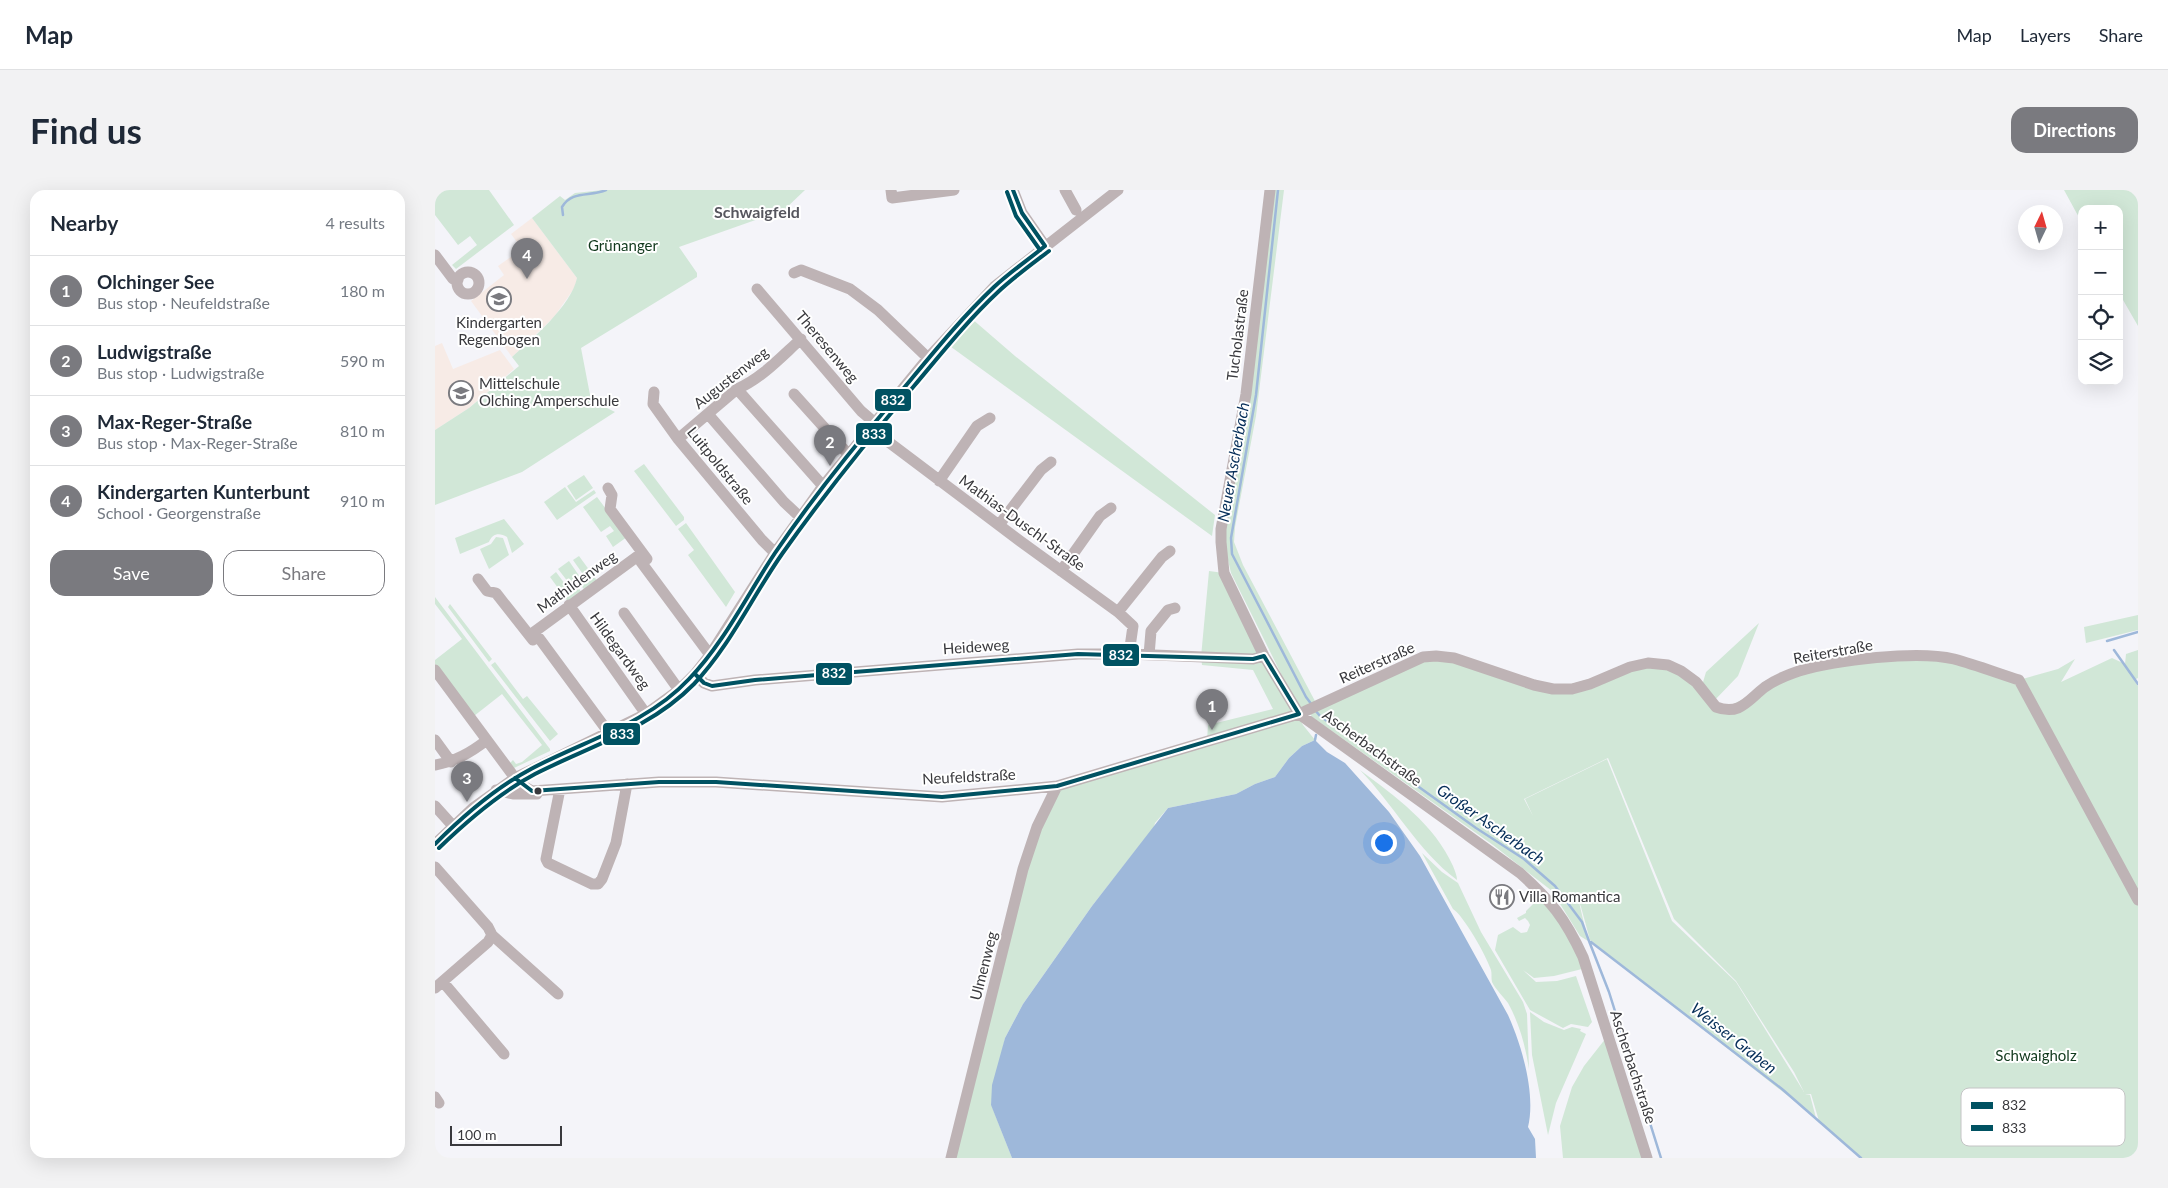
<!DOCTYPE html>
<html lang="en">
<head>
<meta charset="utf-8">
<style>
	body { margin:0; font-family:Lato,sans-serif; background:#f2f2f3; color:#1f2937 }
	.controls { position:absolute; right:15px; top:15px; display:grid; overflow:hidden; border-radius:10px; box-shadow:0 5px 20px #0002 }
	.controls button { width:45px; height:45px; display:grid; place-items:center; padding:0; border:0; border-bottom:1px solid #e0e1e3; background:#fff; color:#1f2937; font:25px sans-serif }
	.compass { position:absolute; left:1583px; top:15px; width:45px; height:45px; border-radius:50%; background:#fff; box-shadow:0 5px 20px #0002; rotate:5deg }
	.scale { position:absolute; left:15px; bottom:12px; width:112px; box-sizing:border-box; padding-left:5px; border:2px solid #39393d; border-top:0; font-size:14px; line-height:18px; white-space:nowrap; color:#39393d; -webkit-text-stroke:4px #fff; paint-order:stroke }
	.you { position:absolute; left:948px; top:652px; width:18px; height:18px; margin:-12px; border:4px solid #fff; border-radius:50%; background:#1a73e8; box-shadow:0 0 0 8px #1a73e833 }
	.badge { display:grid; place-items:center; width:32px; height:32px; border-radius:50%; background:#7a7a7f; color:#fff; font-size:16px; font-weight:700 }
	.pin { position:absolute; translate:-50% -41px; filter:drop-shadow(0 1px 2px #0008) }
	.pin::after { content:''; position:absolute; top:26px; width:18px; height:15px; background:inherit; clip-path:polygon(0 0,100% 0,50% 100%) }
	.list { margin:0; padding:0; list-style:none }
	h2 { display:flex; justify-content:space-between; align-items:center; height:65px; margin:0; padding:0 20px; font-size:21px }
	h2 small { font-size:16px; font-weight:400; color:#747a83 }
	.list li { display:grid; grid-template-columns:32px 1fr auto; gap:15px; align-items:center; box-sizing:border-box; height:70px; padding:0 20px; border-top:1px solid #e0e1e3 }
	.list b { display:block; font-size:19px; white-space:nowrap }
	.list p { margin:0; font-size:16px; white-space:nowrap; color:#747a83 }
	.list em { font-size:16px; font-style:normal; color:#747a83 }
	.actions { display:flex; gap:10px; padding:15px 20px }
	.actions a { flex:1; padding:11px 0; border:1px solid #7a7a7f; border-radius:15px; text-align:center; font-size:18px; color:#7a7a7f }
	.actions .main { background:#7a7a7f; color:#fff }
	.icon { flex:none; width:28px; height:28px; fill:none; stroke:currentColor; stroke-width:2; stroke-linecap:round; stroke-linejoin:round }
	.map { position:relative; flex:none; width:1703px; height:968px; overflow:hidden; border-radius:15px }
	header { display:flex; align-items:center; gap:30px; box-sizing:border-box; height:70px; padding:0 25px; background:#fff; border-bottom:1px solid #e0e1e3 }
	header strong { font-size:24px }
	nav { display:flex; gap:28px; margin-inline-start:auto; font-size:18px }
	.intro { display:flex; align-items:center; justify-content:space-between; box-sizing:border-box; height:120px; padding:0 30px }
	h1 { margin:0; font-size:35px }
	.button { padding:12px 22px; border-radius:15px; background:#7a7a7f; color:#fff; font-size:18px; font-weight:700 }
	main { display:flex; gap:30px; padding:0 30px }
	aside { flex:1; background:#fff; border-radius:15px; box-shadow:0 5px 20px #0002 }
	.map>svg:first-child { display:block }
	.education { fill:#f7ebe6 }
	.green { fill:#d1e7d7; fill-rule:evenodd }
	.water { fill:#9eb8da }
	.lines { fill:none; stroke-linecap:round; stroke-linejoin:round }
	.stream { stroke:#9eb8da; stroke-width:2.5 }
	.minor { stroke:#beb3b5; stroke-width:11 }
	.bus-1-casing { stroke:#fff; stroke-width:8 }
	.bus-2-casing { stroke:#fff; stroke-width:8 }
	.bus-1 { stroke:#005262; stroke-width:4 }
	.bus-2 { stroke:#005262; stroke-width:4 }
	.bus-dot { fill:#39393d; stroke:#fff; stroke-width:2 }
	.labels { text-anchor:middle; stroke-width:4; stroke-linejoin:round; paint-order:stroke }
	.park-label { font-size:15px; fill:#11391d; stroke:#fff }
	.poi-label { font-size:15px; fill:#39393d; stroke:#fff; text-anchor:start }
	.street-label { font-size:15px; fill:#39393d; stroke:#fff }
	.neighbourhood-label { font-size:16px; font-weight:bold; fill:#56565e; stroke:#fff }
	.water-label { font-size:16px; font-style:italic; fill:#052d58; stroke:#fff }
	.key { fill:#fff; stroke:#c4c4c5; stroke-width:1 }
	.key-label { font-size:14px; fill:#39393d }
	.line-badge { stroke:#fff; stroke-width:2 }
	.badge-label { font-size:14px; text-anchor:middle; font-weight:bold; fill:#fff }
</style>
</head>
<body>
<header>
<strong>Map</strong>
<nav><a>Map</a><a>Layers</a><a>Share</a></nav>
</header>
<div class="intro"><h1>Find us</h1><a class="button">Directions</a></div>
<main>
<aside>
<h2>Nearby<small>4 results</small></h2>
<ul class="list">
<li><span class="badge">1</span><div><b>Olchinger See</b><p>Bus stop · Neufeldstraße</p></div><em>180 m</em></li>
<li><span class="badge">2</span><div><b>Ludwigstraße</b><p>Bus stop · Ludwigstraße</p></div><em>590 m</em></li>
<li><span class="badge">3</span><div><b>Max-Reger-Straße</b><p>Bus stop · Max-Reger-Straße</p></div><em>810 m</em></li>
<li><span class="badge">4</span><div><b>Kindergarten Kunterbunt</b><p>School · Georgenstraße</p></div><em>910 m</em></li>
</ul>
<div class="actions"><a class="main">Save</a><a>Share</a></div>
</aside>
<div class="map">
<svg width="1703" height="968" viewBox="0 0 1703 968">
	<rect width="100%" height="100%" fill="#f4f4f9"/>
	<path class="education" d="M97 28 142 88 140 97 119 127 77 167 36 111 69 85 63 76 87 59 76 44Z
		M7 153 18 179 65 160 79 179 34 218 0 240V156Z"/>
	<path class="green" d="M0 0H54L79 35 21 79 17 75 42 55 35 46 23 55 0 25Z
		M168 0H370L349 20 244 57 262 83V87L146 158 156 210 180 222 87 282 0 315V240L34 218 84 176 77 167C98 148 136 116 142 88L97 28 125 6 130 10 140 3Z
		M838 0H849L821 226 800 337 799 352 808 375 881 513 863 518 796 383 788 349Z
		M1629 0H1703V136L1684 103V19H1647V33Z
		M536 128 580 166 780 325 777 346 512 154Z
		M209 274 249 327V330L241 336 199 281Z
		M149 285 158 298 141 310 132 296Z
		M130 297 141 312 159 300 161 303 122 330 109 312Z
		M162 307 192 347 178 357 171 346 179 341 175 336 166 342 148 317Z
		M69 329 89 354 77 363 72 347C64 342 57 344 54 352L25 364 20 348Z
		M251 333 300 402 291 417 253 365 259 360 243 339Z
		M61 347 68 348 74 365 54 379 45 359 56 354Z
		M144 366 163 392 150 401 146 395 152 390 138 370Z
		M134 371 147 390 137 397 123 379Z
		M774 381 789 383 868 535 880 550 867 556 854 568 840 587 820 594 801 604 733 618 720 633 719 637 657 716 588 814 570 848 556 914 577 968H516L588 679 622 596 772 551 773 535 838 519 818 480 767 475 766 467Z
		M121 382 136 402 143 397 147 403 134 413 115 387Z
		M0 407 115 559V561L79 578 75 573 78 570 81 574 87 572 107 555 67 504 39 526 0 474V470L27 449 0 414Z
		M15 414 57 469 54 472 13 417Z
		M1703 425V440L1651 453 1649 437Z
		M1324 433 1303 486 1277 513 1288 519 1366 481 1490 466 1584 490 1623 479 1640 469 1626 492 1677 468 1690 474 1691 464 1703 460V488L1699 490 1703 496V968H1426L1384 931 1376 904 1370 905H1375L1381 928 1155 750 1146 717 1144 712 1153 751 1145 746 1117 701 1058 655 877 527 875 523 1001 466 1118 499 1194 478 1230 475 1266 499 1271 482ZM1173 568 1239 729 1301 791 1359 882 1369 902 1301 792 1237 731 1172 569 1090 609 1098 626 1089 609Z
		M60 472 88 509 92 506 123 544 115 551 56 475Z
		M925 580C960 606 1000 635 1018 676 1020 681 1022 686 1022 690 983 661 959 615 925 580Z
		M987 663 1007 682 1023 693 1046 742 1088 812 1092 824 1094 879C1090 855 1085 835 1073 813 1068 806 1061 800 1057 792 1056 788 1057 784 1056 780 1052 767 1029 726 1018 719Z
		M1110 706 1151 778 1119 786 1099 788 1088 780 1101 792 1122 791 1141 786 1157 832 1153 837 1136 834 1128 838 1095 820 1060 760 1063 745 1078 737 1086 743 1092 742 1095 735 1093 731 1090 728 1084 731 1082 728 1091 723V721L1104 708Z
		M1095 822 1109 832 1129 840 1137 837 1146 839 1145 841 1151 844 1121 913 1113 945 1097 865Z
		M1171 848 1209 968H1128L1125 936 1137 897 1149 876Z"/>
	<path class="water" d="M880 550 892 562 910 573 954 622 985 666 1073 825C1087 856 1101 904 1093 937L1100 949 1101 968H577L556 915 557 895 570 848 588 814 657 716 733 618 801 604 820 594 840 587 854 568 867 556Z"/>
	<g class="lines">
		<path class="stream" d="M843 0 821 205 796 348 797 364 871 507 877 515
			M128 25 127 17C137 0 155 7 171 0
			M1672 451 1703 442
			M1679 460 1703 494
			M880 520 885 526 1041 638 1089 669 1120 696 1147 732 1154 751 1174 802 1226 968
			M880 550 881 545
			M1156 752 1347 899 1426 968"/>
		<path class="minor" d="M456 0 457 8 519 0
			M578 0 587 23 610 56
			M630 0 641 20
			M835 0 811 204 786 339V352L789 383 829 466 864 524 1085 683C1116 711 1130 728 1148 767L1212 968
			M0 65 18 89 23 90
			M22 93a11 11 0 1 1 22 0a11 11 0 1 1-22 0Z
			M359 83 366 80 415 99 443 120 493 168
			M322 99 426 221 440 233
			M302 199 388 296
			M219 202 218 214 243 249 327 350 340 363
			M359 204 413 264
			M273 224 349 312 365 327
			M435 238 585 351 683 422 698 436 694 464
			M243 249 302 199C327 188 346 167 366 149
			M504 291 542 236 555 228
			M173 298 177 305 175 319 212 369
			M564 335 606 280 616 272
			M209 365 206 372 275 465
			M626 381 665 326 676 318
			M43 389 52 401 61 403 98 450
			M134 415 211 524
			M683 422 727 367 735 361
			M189 423 244 500
			M95 445 207 363
			M97 448H104L174 543
			M714 465 716 441 733 420 740 418
			M0 480 80 588 90 597 97 601 224 592H281L507 607 622 596 864 524 988 467 1001 466 1019 468 1099 495 1118 499H1137L1155 494 1195 477 1213 473 1233 475 1246 481 1261 492 1281 517C1305 526 1313 510 1330 497 1340 490 1352 485 1364 481 1401 470 1482 460 1519 469 1541 475 1562 483 1584 490L1703 710
			M260 484 269 493 277 496 320 490 643 464H694L818 469 829 466
			M0 550 16 572
			M0 575C21 571 35 563 52 550
			M125 599 111 669 113 673 157 694H163L167 689 181 653 192 594
			M61 600 78 604H102
			M0 616 18 636
			M0 654 38 618 80 588 211 524 244 500 260 484 275 465 340 363 388 296 493 168 560 96 683 0
			M0 677 53 737 57 745 53 752 0 798
			M57 745 123 804
			M8 792 69 864
			M0 907 4 913
			M516 968 588 679 602 637 622 596"/>
		<defs>
			<path id="bus-1" d="M578 0 587 23 610 56
				M829 466 864 524
				M260 484 269 493 277 496 320 490 643 464 818 469 829 466
				M80 588 97 601 224 592H281L507 607 622 596 864 524
				M0 654C29 625 60 598 96 579 150 550 211 535 254 489 289 453 312 405 340 363 376 310 416 260 458 211 490 173 522 132 559 97 575 82 593 70 610 56"/>
			<path id="bus-2" d="M572 2 581 26 605 60
				M4 658C33 630 64 603 100 584 155 556 215 539 259 494 295 456 317 407 347 364 388 306 432 251 479 196 506 164 532 131 563 102 579 87 597 74 614 61"/>
		</defs>
		<use href="#bus-1" class="bus-1-casing"/>
		<use href="#bus-2" class="bus-2-casing"/>
		<use href="#bus-1" class="bus-1"/>
		<use href="#bus-2" class="bus-2"/>
	</g>
	<defs>
		<symbol id="school-ring" viewBox="-11 -11 22 22"><circle r="9.5" fill="#fff" stroke="#7a7a7f" stroke-width="1.5"/><path d="M0-5L7-2L0 1L-7-2ZM-4 1L0 2.5L4 1V4Q0 6-4 4Z" fill="#7a7a7f"/></symbol>
		<symbol id="restaurant-ring" viewBox="-11 -11 22 22"><circle r="9.5" fill="#fff" stroke="#7a7a7f" stroke-width="1.5"/><path d="M-5-6h1v4h1v-4h1v4h1v-4h1v5L-1.5 .5V6h-2V.5L-5-1ZM5-6V6H3V1.5H1.5Q1.5-4 5-6Z" fill="#7a7a7f"/></symbol>
	</defs>
	<g fill-rule="evenodd">
		<use href="#school-ring" x="50" y="95" width="28" height="28"/>
		<use href="#school-ring" x="12" y="189" width="28" height="28"/>
		<use href="#restaurant-ring" x="1053" y="693" width="28" height="28"/>
	</g>
	<circle class="bus-dot" cx="103" cy="601" r="4.5"/>
	<g class="labels">
		<g class="park-label">
			<text x="188" y="61">Grünanger</text>
			<text x="1601" y="871">Schwaigholz</text>
		</g>
		<g class="poi-label">
			<text x="64" y="138" text-anchor="middle">Kindergarten<tspan x="64" dy="17">Regenbogen</tspan></text>
			<text x="44" y="199">Mittelschule<tspan x="44" dy="17">Olching Amperschule</tspan></text>
			<text x="1084" y="712">Villa Romantica</text>
		</g>
		<g class="street-label">
			<text transform="translate(803 145) rotate(-83)" y="5">Tucholastraße</text>
			<text transform="translate(392 157) rotate(50)" y="5">Theresenweg</text>
			<text transform="translate(296 188) rotate(-38)" y="5">Augustenweg</text>
			<text transform="translate(285 276) rotate(51)" y="5">Luitpoldstraße</text>
			<text transform="translate(587 333) rotate(36)" y="5">Mathias-Duschl-Straße</text>
			<text transform="translate(142 392) rotate(-36)" y="5">Mathildenweg</text>
			<text transform="translate(541 457) rotate(-4)" y="5">Heideweg</text>
			<text transform="translate(185 461) rotate(54)" y="5">Hildegardweg</text>
			<text transform="translate(1398 462) rotate(-10)" y="5">Reiterstraße</text>
			<text transform="translate(942 473) rotate(-24)" y="5">Reiterstraße</text>
			<text transform="translate(937 558) rotate(36)" y="5">Ascherbachstraße</text>
			<text transform="translate(534 587) rotate(-3)" y="5">Neufeldstraße</text>
			<text transform="translate(549 776) rotate(-76)" y="5">Ulmenweg</text>
			<text transform="translate(1198 877) rotate(72)" y="5">Ascherbachstraße</text>
		</g>
		<g class="neighbourhood-label">
			<text x="322" y="28">Schwaigfeld</text>
		</g>
		<g class="water-label">
			<text transform="translate(798 272) rotate(-80)" y="6">Neuer Ascherbach</text>
			<text transform="translate(1056 634) rotate(35)" y="6">Großer Ascherbach</text>
			<text transform="translate(1299 848) rotate(38)" y="6">Weisser Graben</text>
		</g>
	</g>
	<rect x="1526" y="898" width="164" height="58" rx="8" class="key"/>
	<rect x="1536" y="912" width="22" height="7" fill="#005262"/>
	<rect x="1536" y="935" width="22" height="6" fill="#005262"/>
	<g class="key-label">
		<text x="1567" y="920">832</text>
		<text x="1567" y="943">833</text>
	</g>
	<g class="line-badge">
		<rect x="439" y="198" width="38" height="24" rx="5" fill="#005262"/>
		<rect x="420" y="232" width="38" height="24" rx="5" fill="#005262"/>
		<rect x="667" y="453" width="38" height="24" rx="5" fill="#005262"/>
		<rect x="380" y="472" width="38" height="24" rx="5" fill="#005262"/>
		<rect x="167" y="532" width="39" height="24" rx="5" fill="#005262"/>
	</g>
	<g class="badge-label">
		<text x="458" y="215">832</text>
		<text x="439" y="249">833</text>
		<text x="686" y="470">832</text>
		<text x="399" y="488">832</text>
		<text x="187" y="549">833</text>
	</g>
</svg>
<div class="controls">
<button>+</button>
<button>−</button>
<button><svg class="icon" aria-label="locate" viewBox="0 0 24 24"><circle cx="12" cy="12" r="6"/><path d="M12 2v4M12 18v4M2 12h4M18 12h4"/></svg></button>
<button><svg class="icon" aria-label="layers" viewBox="0 0 24 24"><path d="M12 4l9 5-9 5-9-5zM3 14l9 5 9-5"/></svg></button>
</div>
<svg class="compass" viewBox="-18 -18 36 36"><path d="M0-13l5 13h-10z" fill="#e53935"/><path d="M0 13l5-13h-10z" fill="#747a83"/></svg>
<div class="scale">100 m</div>
<div class="you"></div>
<div class="pin badge" style="left:777px;top:540px">1</div>
<div class="pin badge" style="left:395px;top:276px">2</div>
<div class="pin badge" style="left:32px;top:612px">3</div>
<div class="pin badge" style="left:92px;top:89px">4</div>
</div>
</main>
</body>
</html>
